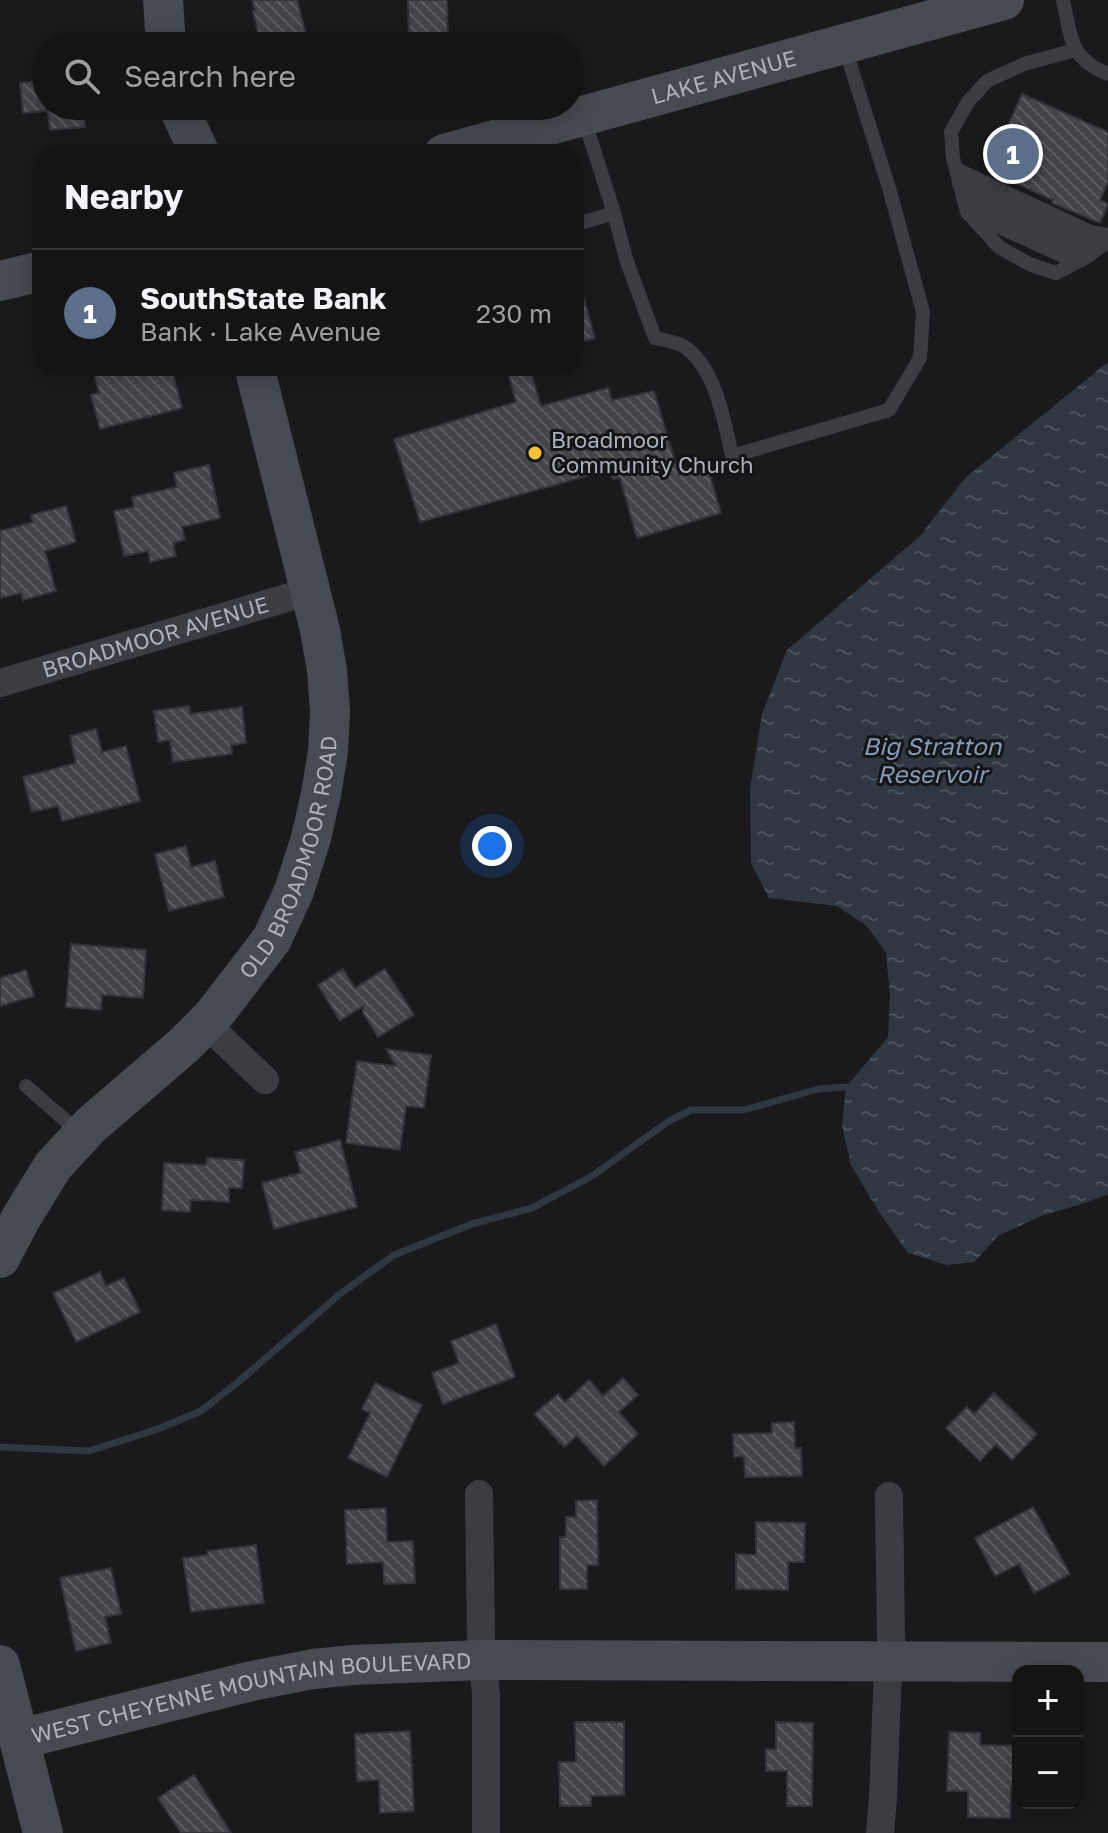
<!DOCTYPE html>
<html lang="en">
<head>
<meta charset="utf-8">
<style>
	body { margin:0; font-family:"Golos Text",sans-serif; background:#1d1d1e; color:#f1f3f6 }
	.controls { position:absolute; right:24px; bottom:24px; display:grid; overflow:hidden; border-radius:16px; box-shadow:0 4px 20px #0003 }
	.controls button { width:72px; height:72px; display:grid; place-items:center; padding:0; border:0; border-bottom:2px solid #333334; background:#141415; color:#f1f3f6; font:40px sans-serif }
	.you { position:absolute; left:492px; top:846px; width:28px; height:28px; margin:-20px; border:6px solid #fff; border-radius:50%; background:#1a73e8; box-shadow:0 0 0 12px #1a73e833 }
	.badge { display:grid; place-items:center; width:52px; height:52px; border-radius:50%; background:#8c9099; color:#fff; font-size:26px; font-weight:700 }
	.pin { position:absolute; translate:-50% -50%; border:4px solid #fff; box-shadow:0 2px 8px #0006 }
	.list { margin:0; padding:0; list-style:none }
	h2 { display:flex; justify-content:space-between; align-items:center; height:104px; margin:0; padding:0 32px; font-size:34px }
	h2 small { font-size:26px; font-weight:400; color:#9d9ea0 }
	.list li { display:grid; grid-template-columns:52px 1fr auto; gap:24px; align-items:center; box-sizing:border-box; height:128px; padding:0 32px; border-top:2px solid #333334 }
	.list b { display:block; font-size:30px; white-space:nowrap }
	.list p { margin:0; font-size:26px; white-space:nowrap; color:#9d9ea0 }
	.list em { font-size:26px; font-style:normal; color:#9d9ea0 }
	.icon { flex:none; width:44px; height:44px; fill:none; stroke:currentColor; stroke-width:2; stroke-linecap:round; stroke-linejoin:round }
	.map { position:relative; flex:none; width:1108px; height:1833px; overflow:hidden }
	.search { position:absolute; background:#141415; box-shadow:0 4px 20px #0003; left:32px; top:32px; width:552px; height:88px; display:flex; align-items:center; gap:20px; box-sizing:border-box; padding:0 28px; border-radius:44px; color:#9d9ea0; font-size:30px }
	.panel { position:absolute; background:#141415; box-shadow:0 4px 20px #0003; left:32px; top:144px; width:552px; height:232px; border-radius:32px }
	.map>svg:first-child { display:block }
	.water { fill:url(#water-ripples) }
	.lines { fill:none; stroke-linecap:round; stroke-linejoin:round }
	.stream { stroke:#2f3841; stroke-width:7 }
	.building { fill:url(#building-back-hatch); stroke:#343438; stroke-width:2 }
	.lane { stroke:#3c3d43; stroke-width:14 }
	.street { stroke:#3c3d43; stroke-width:28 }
	.secondary { stroke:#484a51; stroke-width:40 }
	.poi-dot { fill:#f8c236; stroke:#151517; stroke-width:3 }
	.labels { text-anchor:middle; stroke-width:6; stroke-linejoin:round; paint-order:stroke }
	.street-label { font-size:22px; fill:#acb0bc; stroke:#151517 }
	.poi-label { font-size:22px; fill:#acb0bc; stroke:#151517; text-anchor:start }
	.water-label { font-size:24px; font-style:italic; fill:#829bb7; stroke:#151517 }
</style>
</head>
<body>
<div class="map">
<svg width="1108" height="1833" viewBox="0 0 1108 1833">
	<defs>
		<pattern id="water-ripples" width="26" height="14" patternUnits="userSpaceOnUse" patternTransform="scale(2)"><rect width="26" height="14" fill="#2f3841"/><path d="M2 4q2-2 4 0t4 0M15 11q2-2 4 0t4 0" fill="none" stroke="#4a525a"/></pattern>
		<pattern id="building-back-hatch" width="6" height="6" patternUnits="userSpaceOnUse" patternTransform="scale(2)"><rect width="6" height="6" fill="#444549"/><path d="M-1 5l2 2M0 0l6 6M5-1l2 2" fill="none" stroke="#5c5d61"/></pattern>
	</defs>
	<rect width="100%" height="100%" fill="#1a1a1c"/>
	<path class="water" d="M1108 362V1194L1088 1202 1041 1216 998 1236 974 1262 947 1265 908 1253 879 1212 851 1165 842 1126 846 1087 888 1037 890 995 886 953 867 926 837 906 769 898 751 863 750 789 762 714 787 650 920 536 965 478Z"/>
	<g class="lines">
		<path class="stream" d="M0 1447 89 1451 158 1429 201 1411 237 1383 340 1294 394 1255 472 1224 532 1208 592 1176 669 1121 691 1110H744L818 1089 846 1087"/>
	</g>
	<path class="building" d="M252 0H297L309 46H261L253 11 255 10Z
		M408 0H447L448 42 409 44Z
		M46 80V111L23 113 20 83Z
		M1022 94 1108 132V182L1100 200 1108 204 1100 223 1052 203 1053 200 988 171Z
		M47 106H83L85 127 50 130Z
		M580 284 595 338 574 344V285Z
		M92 366H151L153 375 172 370 182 408 100 429 91 395 99 393Z
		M506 366H529L541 406 608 388 612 400 654 391 679 475 707 466 721 513 637 538 620 478 613 479 609 470 420 522 394 439 516 402Z
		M209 465 220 518 182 527 185 540 173 543 176 556 150 562 148 551 124 556 114 511 134 507 132 497 177 487 174 473Z
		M66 506 76 542 45 551 56 591 23 600 21 593 0 598V531L33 522 31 515Z
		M189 706 190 714 242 707 246 743 231 745 232 754 173 762 170 740 158 742 154 711Z
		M96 729 102 752 126 746 140 801 62 821 58 806 32 812 23 777 76 763 70 736Z
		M186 846 191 867 215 861 224 897 169 911 155 854Z
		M71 944 146 950 143 998 102 995 101 1010 66 1007Z
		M343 969 355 988 385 969 414 1015 378 1037 363 1013V1006L340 1021 318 985Z
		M26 970 34 996 0 1006V978Z
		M386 1049 431 1055 424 1108 406 1106 400 1150 346 1143 357 1061 396 1066Z
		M340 1140 357 1207 274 1229 262 1183 301 1173 295 1152Z
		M207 1158 244 1160 242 1188H229V1202L191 1200 190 1212 162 1210 164 1163 206 1165Z
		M100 1272 106 1286 124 1278 140 1312 76 1342 53 1293Z
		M496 1324 515 1377 443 1404 432 1373 459 1363 451 1341Z
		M623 1378 638 1395 619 1412 638 1434 604 1466 577 1436 564 1447 534 1414 558 1394 565 1402 589 1380 603 1396Z
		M375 1383 422 1405 387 1477 348 1458 370 1413 362 1409Z
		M994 1393 1037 1434 1012 1460 996 1444 980 1461 946 1428 967 1407 974 1414Z
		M794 1422 795 1448H801L802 1476 745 1477 744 1456 734 1457 733 1434 772 1433V1423Z
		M597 1500 598 1565H587V1589H560V1537H566V1517H576V1501Z
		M1033 1507 1070 1574 1034 1593 1019 1564 995 1576 975 1538Z
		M386 1508 387 1542 413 1541 415 1583 384 1584 383 1562 347 1564 345 1510Z
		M756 1522 805 1523 804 1562H788V1590L736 1589V1554L756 1555Z
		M256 1545 264 1603 191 1612 183 1558 208 1555 207 1551Z
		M111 1568 121 1614 105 1617 111 1643 76 1651 60 1578Z
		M575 1722H624V1795L591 1796V1806H560L559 1762H576Z
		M776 1722 813 1723 812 1806H787V1771H766V1749L776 1750Z
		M410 1731 414 1811 380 1813 379 1780 357 1781 355 1734Z
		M949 1732 980 1733V1745L1018 1746V1788H1011L1010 1818 968 1817V1791H947Z
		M194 1775 231 1833H181L158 1798Z"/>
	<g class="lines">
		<path class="lane" d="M1063 0C1071 36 1069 59 1108 74
			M1075 50 1024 64 987 81 968 102 951 132 953 158 967 212 999 247 1029 264 1056 273 1087 257 1108 241
			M584 119 614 213 627 262 655 338C664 340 678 342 685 347 716 369 724 421 732 456L889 410 920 358 923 312 889 188 844 45
			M956 169 1091 232 1108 235
			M959 183 1094 243
			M963 198 1090 255
			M975 216 1076 262
			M574 225 614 213
			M26 1086 80 1133"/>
		<g class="street">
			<path id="s1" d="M0 683 310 591"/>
			<path d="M205 1023 265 1080"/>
			<path d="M479 1494 481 1639 486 1695V1833"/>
			<path d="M880 1833 883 1798 887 1692 891 1641 889 1496"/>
		</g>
		<g class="secondary">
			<path d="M163 0 166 46"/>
			<path d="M178 106 200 154"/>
			<path id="s2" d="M444 154 1004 0"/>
			<path d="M0 281 42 271"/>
			<path id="s3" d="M0 1258 21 1218 53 1166 91 1125 183 1046 213 1016 272 939 294 891 311 838 321 794 328 752 330 711 327 670 320 630 254 366"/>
			<path d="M0 1665 43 1833"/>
			<path id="s4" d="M20 1739 252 1681 313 1669 353 1665 483 1660 1108 1662"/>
		</g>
	</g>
	<circle class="poi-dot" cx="535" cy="453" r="8"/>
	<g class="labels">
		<g class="street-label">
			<text dy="8" stroke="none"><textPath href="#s2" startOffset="290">LAKE AVENUE</textPath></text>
			<text dy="8" stroke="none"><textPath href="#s1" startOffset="162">BROADMOOR AVENUE</textPath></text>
			<text dy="8" stroke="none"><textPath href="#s3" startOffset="506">OLD BROADMOOR ROAD</textPath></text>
			<text dy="8" stroke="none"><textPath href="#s4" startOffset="236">WEST CHEYENNE MOUNTAIN BOULEVARD</textPath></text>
		</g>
		<g class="poi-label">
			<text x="551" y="448">Broadmoor<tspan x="551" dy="25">Community Church</tspan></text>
		</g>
		<g class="water-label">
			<text x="932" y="755">Big Stratton<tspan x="932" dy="28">Reservoir</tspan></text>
		</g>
	</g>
</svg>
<div class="controls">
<button>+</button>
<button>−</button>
</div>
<div class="you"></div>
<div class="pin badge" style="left:1013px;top:154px;background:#5c6f8a">1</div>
<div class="search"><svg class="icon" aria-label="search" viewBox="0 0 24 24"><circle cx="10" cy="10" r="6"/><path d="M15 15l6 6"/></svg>Search here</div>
<section class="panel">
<h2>Nearby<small></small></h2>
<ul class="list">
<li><span class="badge" style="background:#5c6f8a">1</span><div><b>SouthState Bank</b><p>Bank · Lake Avenue</p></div><em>230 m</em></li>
</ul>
</section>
</div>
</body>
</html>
